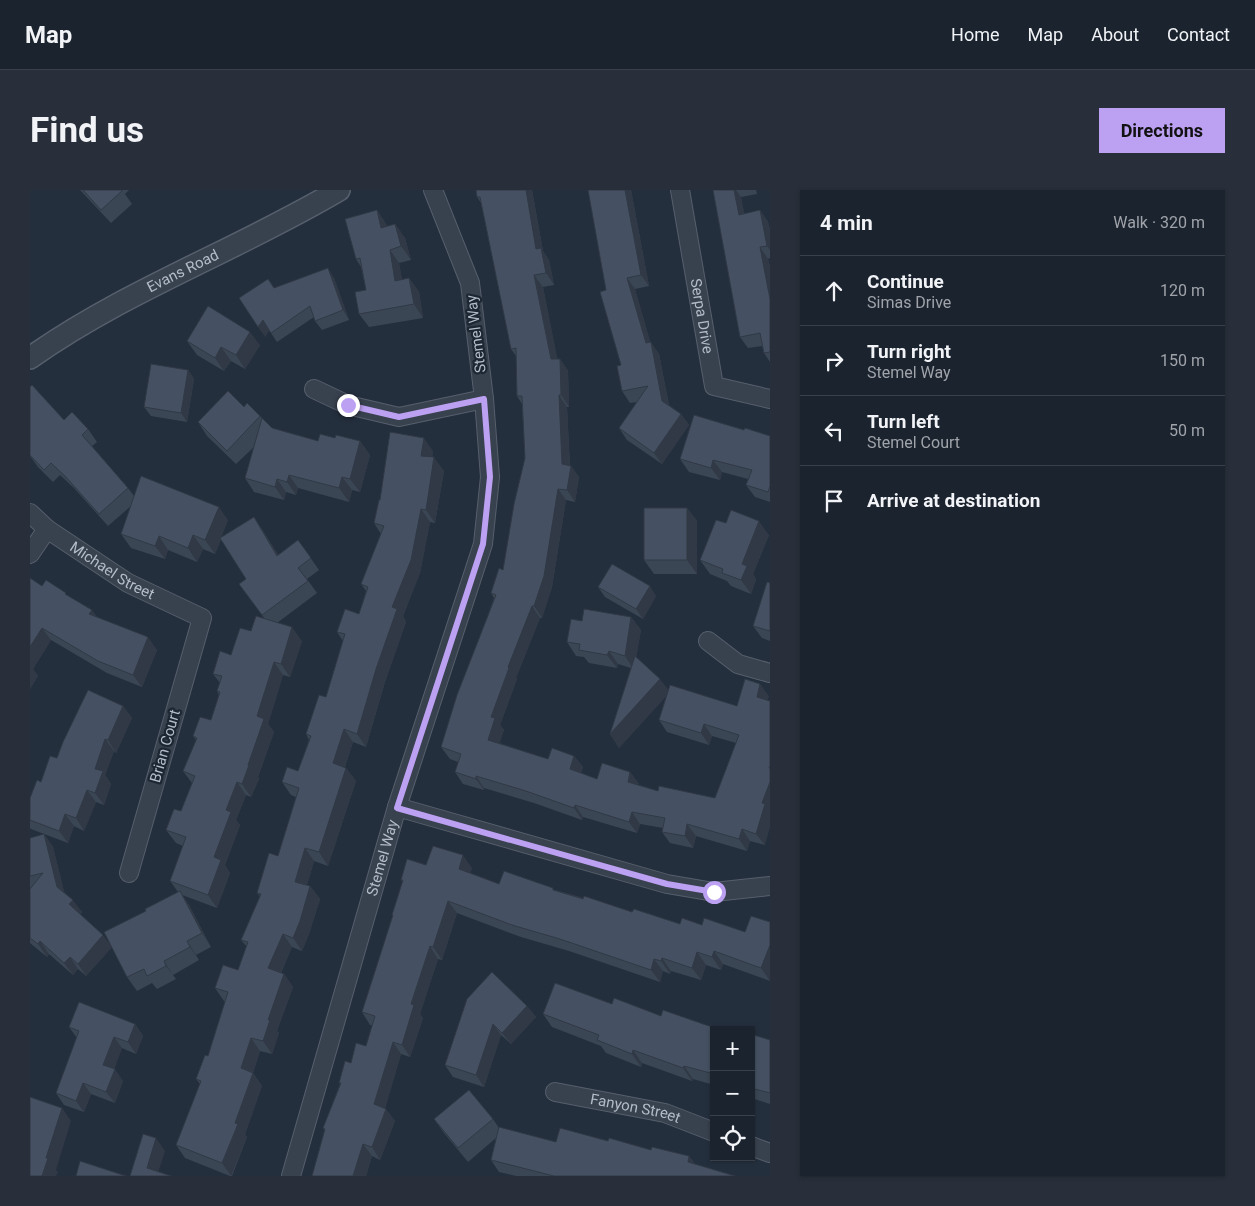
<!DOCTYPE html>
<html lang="en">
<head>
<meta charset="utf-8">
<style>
	body { margin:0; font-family:Roboto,sans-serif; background:#282f3a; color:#f1f3f6 }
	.controls { position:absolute; right:15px; bottom:15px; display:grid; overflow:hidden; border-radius:0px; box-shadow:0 1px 4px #0004 }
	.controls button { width:45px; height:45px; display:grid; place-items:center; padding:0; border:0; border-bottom:1px solid #39404a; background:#1b232e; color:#f1f3f6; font:25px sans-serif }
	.stop { position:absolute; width:15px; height:15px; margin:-11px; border:4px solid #bca0f2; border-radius:50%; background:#fff }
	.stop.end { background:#bca0f2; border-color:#fff; box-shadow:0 1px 5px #0008 }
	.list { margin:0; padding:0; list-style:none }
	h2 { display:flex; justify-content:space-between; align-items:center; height:65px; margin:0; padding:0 20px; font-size:21px }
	h2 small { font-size:16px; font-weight:400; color:#a0a4aa }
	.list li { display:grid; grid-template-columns:32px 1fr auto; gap:15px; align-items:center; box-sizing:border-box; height:70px; padding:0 20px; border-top:1px solid #39404a }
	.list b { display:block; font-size:19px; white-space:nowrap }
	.list p { margin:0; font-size:16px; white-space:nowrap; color:#a0a4aa }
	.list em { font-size:16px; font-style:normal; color:#a0a4aa }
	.icon { flex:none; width:28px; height:28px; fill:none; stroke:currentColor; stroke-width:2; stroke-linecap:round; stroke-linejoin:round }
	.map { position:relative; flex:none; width:740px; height:986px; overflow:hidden; border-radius:0px }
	header { display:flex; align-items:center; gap:30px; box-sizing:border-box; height:70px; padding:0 25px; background:#1b232e; border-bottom:1px solid #39404a }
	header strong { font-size:24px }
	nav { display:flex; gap:28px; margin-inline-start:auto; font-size:18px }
	.intro { display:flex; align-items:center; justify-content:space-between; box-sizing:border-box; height:120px; padding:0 30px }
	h1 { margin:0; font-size:35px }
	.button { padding:12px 22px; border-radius:0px; background:#bca0f2; color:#111; font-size:18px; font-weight:700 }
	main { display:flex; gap:30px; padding:0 30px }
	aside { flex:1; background:#1b232e; border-radius:0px; box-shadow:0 1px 4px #0004 }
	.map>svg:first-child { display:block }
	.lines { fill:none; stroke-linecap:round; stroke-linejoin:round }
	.minor-casing { stroke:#565f6c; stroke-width:20 }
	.tertiary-casing { stroke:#565f6c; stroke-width:24 }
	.minor { stroke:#38414e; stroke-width:18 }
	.tertiary { stroke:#38414e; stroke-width:21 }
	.wall { fill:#3b4654 }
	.shaded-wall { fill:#303945 }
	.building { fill:#455162; stroke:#303945 }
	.route { stroke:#bca0f2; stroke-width:6 }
	.labels { text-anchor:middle; stroke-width:4.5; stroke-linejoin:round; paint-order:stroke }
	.street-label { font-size:15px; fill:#b4bcc9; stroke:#1d2633 }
</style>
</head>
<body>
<header>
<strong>Map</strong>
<nav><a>Home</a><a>Map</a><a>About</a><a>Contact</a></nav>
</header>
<div class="intro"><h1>Find us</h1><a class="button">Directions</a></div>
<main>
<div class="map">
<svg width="740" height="986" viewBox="0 0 740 986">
	<rect width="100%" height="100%" fill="#242f3e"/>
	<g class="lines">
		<defs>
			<g id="minor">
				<path id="s1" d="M650 0 684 196 740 209"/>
				<path d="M284 199 318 215 369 227 454 209"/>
				<path id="s2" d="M0 323 17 339 98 393 172 428 99 683"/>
				<path d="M0 364 17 339"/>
				<path d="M678 451 708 474 740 483"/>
				<path d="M367 617 637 694 684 702 740 696"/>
				<path id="s3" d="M525 902 635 923 684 942"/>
				<path d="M721 956 740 963"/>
				<path id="s4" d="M261 986 367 617 453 354 460 287 454 209 440 93 403 0"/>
			</g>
			<g id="tertiary">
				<path id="s5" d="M0 168C96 100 208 60 309 0"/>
			</g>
		</defs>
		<use href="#minor" class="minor-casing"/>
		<use href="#tertiary" class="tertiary-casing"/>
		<use href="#minor" class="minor"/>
		<use href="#tertiary" class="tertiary"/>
	</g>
	<path class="wall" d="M50 0H99L95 4 102 14 81 33Z
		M446 0H502L513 61 519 70 524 95 513 97 527 169H530L538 181 539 217H537L540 275 541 276 549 287 545 312 536 310 522 397 512 428H510L486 488 487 489 470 535 474 540 469 553 518 569 544 566 553 577 551 583 567 589 600 582 609 594 608 595 628 601 685 608 706 553 682 546 679 555 637 542 629 530 637 505 589 558 580 544 601 478 588 474 587 478 559 473 554 467 546 466 537 452 552 431 601 427 611 440 606 467 638 501 707 516 739 506 737 510 735 655 720 651 717 661 666 646 663 658 640 653 632 642 633 638 610 634 607 643 553 627 552 630 504 613 454 598V600L433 594 425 582 428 572 420 569 411 557 464 408 461 403 473 380 495 268 492 214 487 206 486 166 481 159 451 13 447 7Z
		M558 0H601L619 96 605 99 620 152 629 164 639 215 651 224 659 235 632 274 597 250 589 238 608 212 600 213 592 201 591 175 576 100Z
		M683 0H726L727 4 711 7 714 24 730 20 738 32 740 40V68L738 69 740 77V172L734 163 732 156 718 158 710 147Z
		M347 20 356 34 357 37 365 34 375 48 381 70 369 73 372 90 379 88 389 102 393 128 339 137 329 124 336 100 331 77 326 69Z
		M304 88 319 130 292 140 285 131 284 127 247 152 239 140 235 147 244 98Z
		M157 151 230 155 215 179 201 171 194 181 167 165Z
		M158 180 164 189 157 232 121 226 114 217Z
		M0 197 34 230 58 239 67 252 62 256 98 298 104 306 198 330 191 347 232 339 248 365 268 350 289 380 277 389 287 403 247 433 272 451 260 487 253 485 238 534 244 542 228 587 229 589 221 607 216 605 206 630 210 635 195 675 200 683 187 718 152 705 159 715 181 757 166 765 169 770 143 785 146 789 127 799 122 793 107 801 97 787 82 757 56 786 48 779 43 785 19 764 17 767 0 753V648L14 644 1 639 0 638V608L27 568 93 516 102 528 86 563 84 561 75 585 81 594 74 615 66 612 54 641 44 636 38 653 14 644 23 657 34 702 52 722 50 724 82 756 116 721 148 702 140 691 153 656 146 653 136 640 151 621 162 593 153 581 166 550 163 546 181 530 189 505 187 501 190 493 183 484 201 465 221 441 234 428 209 394 216 389 191 349 185 364 173 359 167 372 138 360 135 369 101 358 91 344 101 316 78 336 44 298 30 285 23 292 8 277 0 266Z
		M214 217 230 226 242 238 288 251 305 248 330 251 340 265 330 302 322 300 319 312 268 298 266 305 256 302 254 310 224 302 215 288 224 257 206 274 177 246 168 232Z
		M714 240 740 246V312L725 307 716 295 718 289 692 282 690 290 659 282 650 269Z
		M403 261 402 267 414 281 405 333 400 332 390 383 373 426 376 432 355 492 336 557 323 552 315 577 316 578 326 591 298 676 284 671 277 695 280 696 290 709 279 744 272 761 262 757 251 783 254 784 263 797 247 841 249 843 242 864 230 861 223 883 232 896 215 944 217 947 202 986H200L155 968 146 955 170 894 166 889 178 866 195 811H194L185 798 208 780 217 757 211 750 230 706 227 703 248 666 266 607 261 605 252 592 268 581 279 550 276 544 296 507 313 451 307 442 329 424 336 401 331 394 351 344 344 333 350 310Z
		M657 318 667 331V384H624L614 370Z
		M696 333 739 345 723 384 726 389 721 404 701 396 697 391 680 384 670 370Z
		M740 393V451L732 448 723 436Z
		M12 396 38 406 67 427 127 460 112 497 77 483 21 450 3 479 8 486 0 499Z
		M568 397 626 406 613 429 575 407Z
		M396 675 442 678 440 683 469 694 525 700 602 722 650 734 672 735 715 742 740 791 693 774 691 780 676 775 671 790 641 781 640 784 633 781 630 792 539 761 491 747 427 723 412 770 408 769 390 824 393 828 380 867 371 864 355 918 356 919 365 931 350 970 342 966 336 986H282L295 941 293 938 310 894 309 893 321 873 336 856 342 835H340L332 822 363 726 362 725 373 692 371 690Z
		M437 809 497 816 506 827 481 854 471 845 454 897 423 887 415 875Z
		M582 814 684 840V895L663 889 662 891 612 873 611 877 576 863 571 856 522 837 513 824Z
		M105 834 113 846 106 864 92 858 84 879 93 891 85 913 61 904 54 922 34 915 26 903 47 848 39 837Z
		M721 848 740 850V914L721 908Z
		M404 929H463L469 938 526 952 578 951 621 960 659 966 665 974 705 986H486L469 982 461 970 466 948 438 972 414 943Z"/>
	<path class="shaded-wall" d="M496 0H502L513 61 519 70 524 95 516 83 506 59Z
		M595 0H601L619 96 611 85Z
		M704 0H706L711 7 717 36 709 25Z
		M347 20 356 34 361 52 351 38Z
		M730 20 738 32 740 40V60L737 56Z
		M365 34 375 48 381 70 371 56Z
		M730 57 738 69 740 77V109Z
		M360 60 369 73 375 104 365 91Z
		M298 78 304 88 319 130 313 120Z
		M504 85 513 97 530 181 521 169Z
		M379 88 389 102 393 128 384 114Z
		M597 88 605 99 621 154V152L629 164 640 222 632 211Z
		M233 130 239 139 235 147 228 137Z
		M220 142 230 155 215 179 206 165Z
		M191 157 201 171 194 181 185 168Z
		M530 169 538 181 539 217 531 205Z
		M158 180 164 189 157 232 151 223Z
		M529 205 537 217 540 280 541 276 549 287 545 312 537 300 532 274Z
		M651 224 659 235 632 274 624 263Z
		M394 248 403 261 401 279 391 266Z
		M330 251 340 265 330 302 320 289Z
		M404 267 414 281 405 333 396 320Z
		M683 270 692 282 690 290 681 278Z
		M259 285 268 298 266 305 257 292Z
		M312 287 322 300 319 312 309 298Z
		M247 289 256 302 254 310 245 297Z
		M528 299 536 310 522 397 512 428 504 416Z
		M189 317 198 330 185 364 175 350Z
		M657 318 667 331V384L657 370Z
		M391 319 400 332 390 383 373 426 376 432 355 492 336 557 327 544 362 417Z
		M224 327 232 339 255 378 247 366Z
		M729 331 739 345 723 384 726 389 721 404 711 390 712 374Z
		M163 345 173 359 167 372 158 358Z
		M129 346 138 360 135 369 125 356Z
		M620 396 626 406 613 429 606 419Z
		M502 416 510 428 486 488 487 489 470 535 474 540 467 561 458 550 461 527 478 477Z
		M62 420 71 432 59 424Z
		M601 427 611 440 604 480 595 466Z
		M262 437 272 451 260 487 251 474Z
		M12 438 21 450 3 479 8 486 0 499V457Z
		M118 447 127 460 112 497 103 485Z
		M579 461 588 474 587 478 577 465Z
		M244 472 253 485 238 534 244 542 228 587 229 589 221 607 212 594 218 575 227 526Z
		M630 489 640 502 589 558 580 544Z
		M730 494 739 506 735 519 727 507Z
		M93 516 102 528 86 563 78 550Z
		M674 534 682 546 679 555 671 543Z
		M314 539 323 552 312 586 303 573Z
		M75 549 84 561 75 585 81 594 74 615 65 603V579Z
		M544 566 553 577 548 591 540 579Z
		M316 578 326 591 298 676 289 662Z
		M600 582 609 594 606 603 598 592Z
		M446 586 454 598V600L446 589Z
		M207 592 216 605 206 630 210 635 195 675 200 683 187 718 178 705 184 667 196 620Z
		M740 592V637L735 655 726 644 732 613Z
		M57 600 66 612 54 641 46 628Z
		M545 615 553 627 552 630 544 618Z
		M602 622 610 634 607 643 599 632Z
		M35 624 44 636 38 653 29 641Z
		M657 634 666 646 663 658 655 646Z
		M712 639 720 651 717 661 709 649Z
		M14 644 23 657 36 709 27 697Z
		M275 658 284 671 274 705 265 692Z
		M433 665 442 678 438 692 429 679Z
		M280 696 290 709 279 744 272 761 263 748Z
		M150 701 159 715 181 757 172 743Z
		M43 710 52 722 48 727 39 714Z
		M418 711 427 723 412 770 403 757Z
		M253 744 262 757 247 791 238 778Z
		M73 745 82 757 56 786 48 774Z
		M10 751 19 764 17 767 8 754Z
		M157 751 166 765 169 770 160 757Z
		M740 755V791L731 778Z
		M400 756 408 769 390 824 393 828 380 867 372 855 381 814Z
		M684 761 693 774 691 780 682 767Z
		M667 762 676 775 671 790 662 778Z
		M40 767 48 779 43 785 34 773Z
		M632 768 641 781 640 784 631 771Z
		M624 769 633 781 630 792 621 780Z
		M134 771 143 785 146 789 136 776Z
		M254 784 263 797 247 841 249 843 242 864 233 851 238 830Z
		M497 816 506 827 481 854 472 843Z
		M105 834 113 846 106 864 98 852Z
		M463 834 471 845 454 897 446 885Z
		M84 847 92 858 81 887 73 875Z
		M221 848 230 861 220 891 211 878Z
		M363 852 371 864 353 926 344 914Z
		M603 860 612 873 611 877 602 864Z
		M654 876 663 889 662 891 653 878Z
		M85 879 93 891 85 913 76 902Z
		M223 883 232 896 215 944 217 947 201 986 192 973 205 933Z
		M53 893 61 904 54 922 46 911Z
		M32 918 41 931 26 980 28 982 26 986H12L16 968Z
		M356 919 365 931 350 970 342 957Z
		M126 948 135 961 127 986 117 978Z
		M333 954 342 966 336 986H323Z
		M659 966 668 978 658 972Z"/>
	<path class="building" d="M53 0H93L71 20Z
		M446 0H496L506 59 511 58 516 83 504 85 521 169H530L531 205H529L532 274 541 276 537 300 528 299 514 386 504 416H502L478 477 479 478 461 527 465 528 458 550 518 569 522 558 544 566 540 579 567 589 572 573 600 582 598 592 628 601 629 596 685 608 709 545 674 534 671 543 629 530 640 495 707 516 715 489 730 494 727 507 740 511V576L739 578H740V592L732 613 735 614 726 644 712 639 709 649 657 634 655 646 632 642 635 628 602 622 599 632 545 615 544 618 496 601 446 586V589L425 582 431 564 411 557 427 505 466 405 461 403 469 378 473 380 484 314 495 268 492 206H487L486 158 481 159 450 7H447Z
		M558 0H595L611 85 597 88 616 153 621 152 632 211 651 224 624 263 589 238 618 196 592 201 587 176 591 175 570 102 576 100Z
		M683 0H704L709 25 730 20 737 56 730 57 740 109V162L734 163 730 143 710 147Z
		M347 20 351 38 365 34 371 56 360 60 365 91 379 88 384 114 329 124 325 102 336 100 330 68 326 69 315 29Z
		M298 78 313 120 285 131 280 116 241 143 233 130 228 137 209 108 238 89 244 98Z
		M178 116 220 142 206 165 191 157 185 168 157 151Z
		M121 174 158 180 151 223 114 217Z
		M2 195 34 230 42 222 58 239 52 245 98 298 69 324 35 286 21 273 14 280 0 265V197Z
		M198 201 214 217 217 213 230 226 197 261 168 232Z
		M664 225 714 240 715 238 740 246V296L738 302 716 295 722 280 683 270 681 278 650 269Z
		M232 228 242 238 288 251 290 244 305 248 306 245 330 251 320 289 312 287 309 298 259 285 257 292 247 289 245 297 215 288Z
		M360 242 394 248 391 266 404 267 396 320 391 319 381 370 362 417 367 419 346 479 327 544 314 539 303 573 316 578 289 662 275 658 265 692 280 696 270 731 263 748 253 744 238 778 254 784 238 830H240L233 851 221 848 211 878 223 883 205 933 208 934 192 973 146 955 171 891 166 889 175 865 178 866 198 802 185 798 193 775 208 780 218 752 211 750 231 704 227 703 239 663 248 666 269 598 252 592 257 577 268 581 281 546 276 544 289 505 296 507 315 444 307 442 315 419 329 424 338 397 331 394 354 336 344 333 349 310H350Z
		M111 286 189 317 175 350 163 345 158 358 129 346 125 356 91 344Z
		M614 318H657V370H614Z
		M701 320 729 331 712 374 717 376 711 390 692 383 693 379 670 370 686 330 696 333Z
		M224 327 247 366 268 350 281 368 268 378 278 391 232 425 209 394 216 389 190 348Z
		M582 374 620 396 606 419 568 397Z
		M0 388 12 396 16 390 36 403 35 404 62 420 59 424 118 447 103 485 68 471 12 438 0 457Z
		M737 392 740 393V441L723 436Z
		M554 419 601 427 595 466 579 461 577 465 549 460 550 454 537 452 541 429 552 431Z
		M226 426 262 437 251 474 244 472 227 526 234 529 218 575H219L212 594 207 592 196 620 201 622 184 667 191 670 178 705 140 691 156 647 136 640 144 619 151 621 165 586 153 581 167 548 163 546 170 527 181 530 190 502 187 501 192 486 183 484 190 461 201 465 210 438 221 441Z
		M605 466 630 489 580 544Z
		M58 500 93 516 78 550 75 549 65 579 73 581 65 603 57 600 46 628 35 624 29 641 0 630V608L7 590 11 592 20 566 27 568 33 552Z
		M14 644 27 697 43 710 39 714 73 745 48 774 40 767 34 773 10 751 8 754 0 748V699L13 683 0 686V648Z
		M403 656 433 665 429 679 469 694 474 681 523 698V700L553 709 554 706 602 722 604 719 650 734 652 728 672 735 674 728 715 742 721 726 740 732V755L731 778 684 761 682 767 667 762 662 778 632 768 631 771 624 769 621 780 530 749 482 735 418 711 403 757 400 756 381 814 384 815 372 855 363 852 344 914 356 919 342 957 333 954 323 986H282L295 939 293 938 311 893H309L315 871 321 873 326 853 336 856 345 826 332 822 363 725H362L373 690H371L377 669 396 675Z
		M150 701 172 743 157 751 160 757 134 771 136 776 117 786 114 779 97 787 74 742 116 721 115 719Z
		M462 782 497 816 472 843 463 834 446 885 415 875 437 809Z
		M525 793 582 814 584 808 631 826 633 820 676 835 693 840H684V884L654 876 653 878 603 860 602 864 567 850 569 845 513 824Z
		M49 812 105 834 98 852 84 847 73 875 85 879 76 902 53 893 46 911 26 903 49 841 39 837Z
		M724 845 740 850V903L721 898V848H723Z
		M439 900 463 929 428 958 404 929Z
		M0 907 32 918 16 968H18L12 986H0Z
		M469 937 526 952 530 938 578 951 579 948 621 960 622 957 659 966 658 972 705 986H524L461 970Z
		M113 944 126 948 117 978 141 986H100Z
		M50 971 96 986H46Z"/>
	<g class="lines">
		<path class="route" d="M318 215 369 227 454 209 460 287 453 354 367 618 637 694 684 702"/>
	</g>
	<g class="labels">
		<g class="street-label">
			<text dy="5" stroke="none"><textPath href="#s5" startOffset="176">Evans Road</textPath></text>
			<text dy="5" stroke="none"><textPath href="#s1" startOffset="128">Serpa Drive</textPath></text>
			<text transform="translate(446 144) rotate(-97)" y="5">Stemel Way</text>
			<text dy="5" stroke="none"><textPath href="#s2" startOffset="101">Michael Street</textPath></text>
			<text transform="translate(135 556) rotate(-74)" y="5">Brian Court</text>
			<text dy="5" stroke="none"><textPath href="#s4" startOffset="331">Stemel Way</textPath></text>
			<text dy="5" stroke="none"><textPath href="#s3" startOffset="82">Fanyon Street</textPath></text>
		</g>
	</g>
</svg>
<div class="controls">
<button>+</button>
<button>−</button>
<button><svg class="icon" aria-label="locate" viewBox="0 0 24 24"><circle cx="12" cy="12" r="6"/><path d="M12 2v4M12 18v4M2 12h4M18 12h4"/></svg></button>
</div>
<div class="stop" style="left:684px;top:702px"></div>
<div class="stop end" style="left:318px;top:215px"></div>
</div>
<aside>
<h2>4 min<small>Walk · 320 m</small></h2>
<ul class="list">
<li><svg class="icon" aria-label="ahead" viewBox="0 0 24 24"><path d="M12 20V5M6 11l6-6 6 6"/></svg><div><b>Continue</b><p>Simas Drive</p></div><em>120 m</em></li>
<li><svg class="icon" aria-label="right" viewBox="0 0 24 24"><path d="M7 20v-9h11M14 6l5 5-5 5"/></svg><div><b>Turn right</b><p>Stemel Way</p></div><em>150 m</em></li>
<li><svg class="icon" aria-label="left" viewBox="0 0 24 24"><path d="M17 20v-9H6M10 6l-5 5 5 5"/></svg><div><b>Turn left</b><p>Stemel Court</p></div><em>50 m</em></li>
<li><svg class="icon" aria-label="arrive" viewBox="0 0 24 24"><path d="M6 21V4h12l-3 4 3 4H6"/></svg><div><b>Arrive at destination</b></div></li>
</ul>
</aside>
</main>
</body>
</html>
